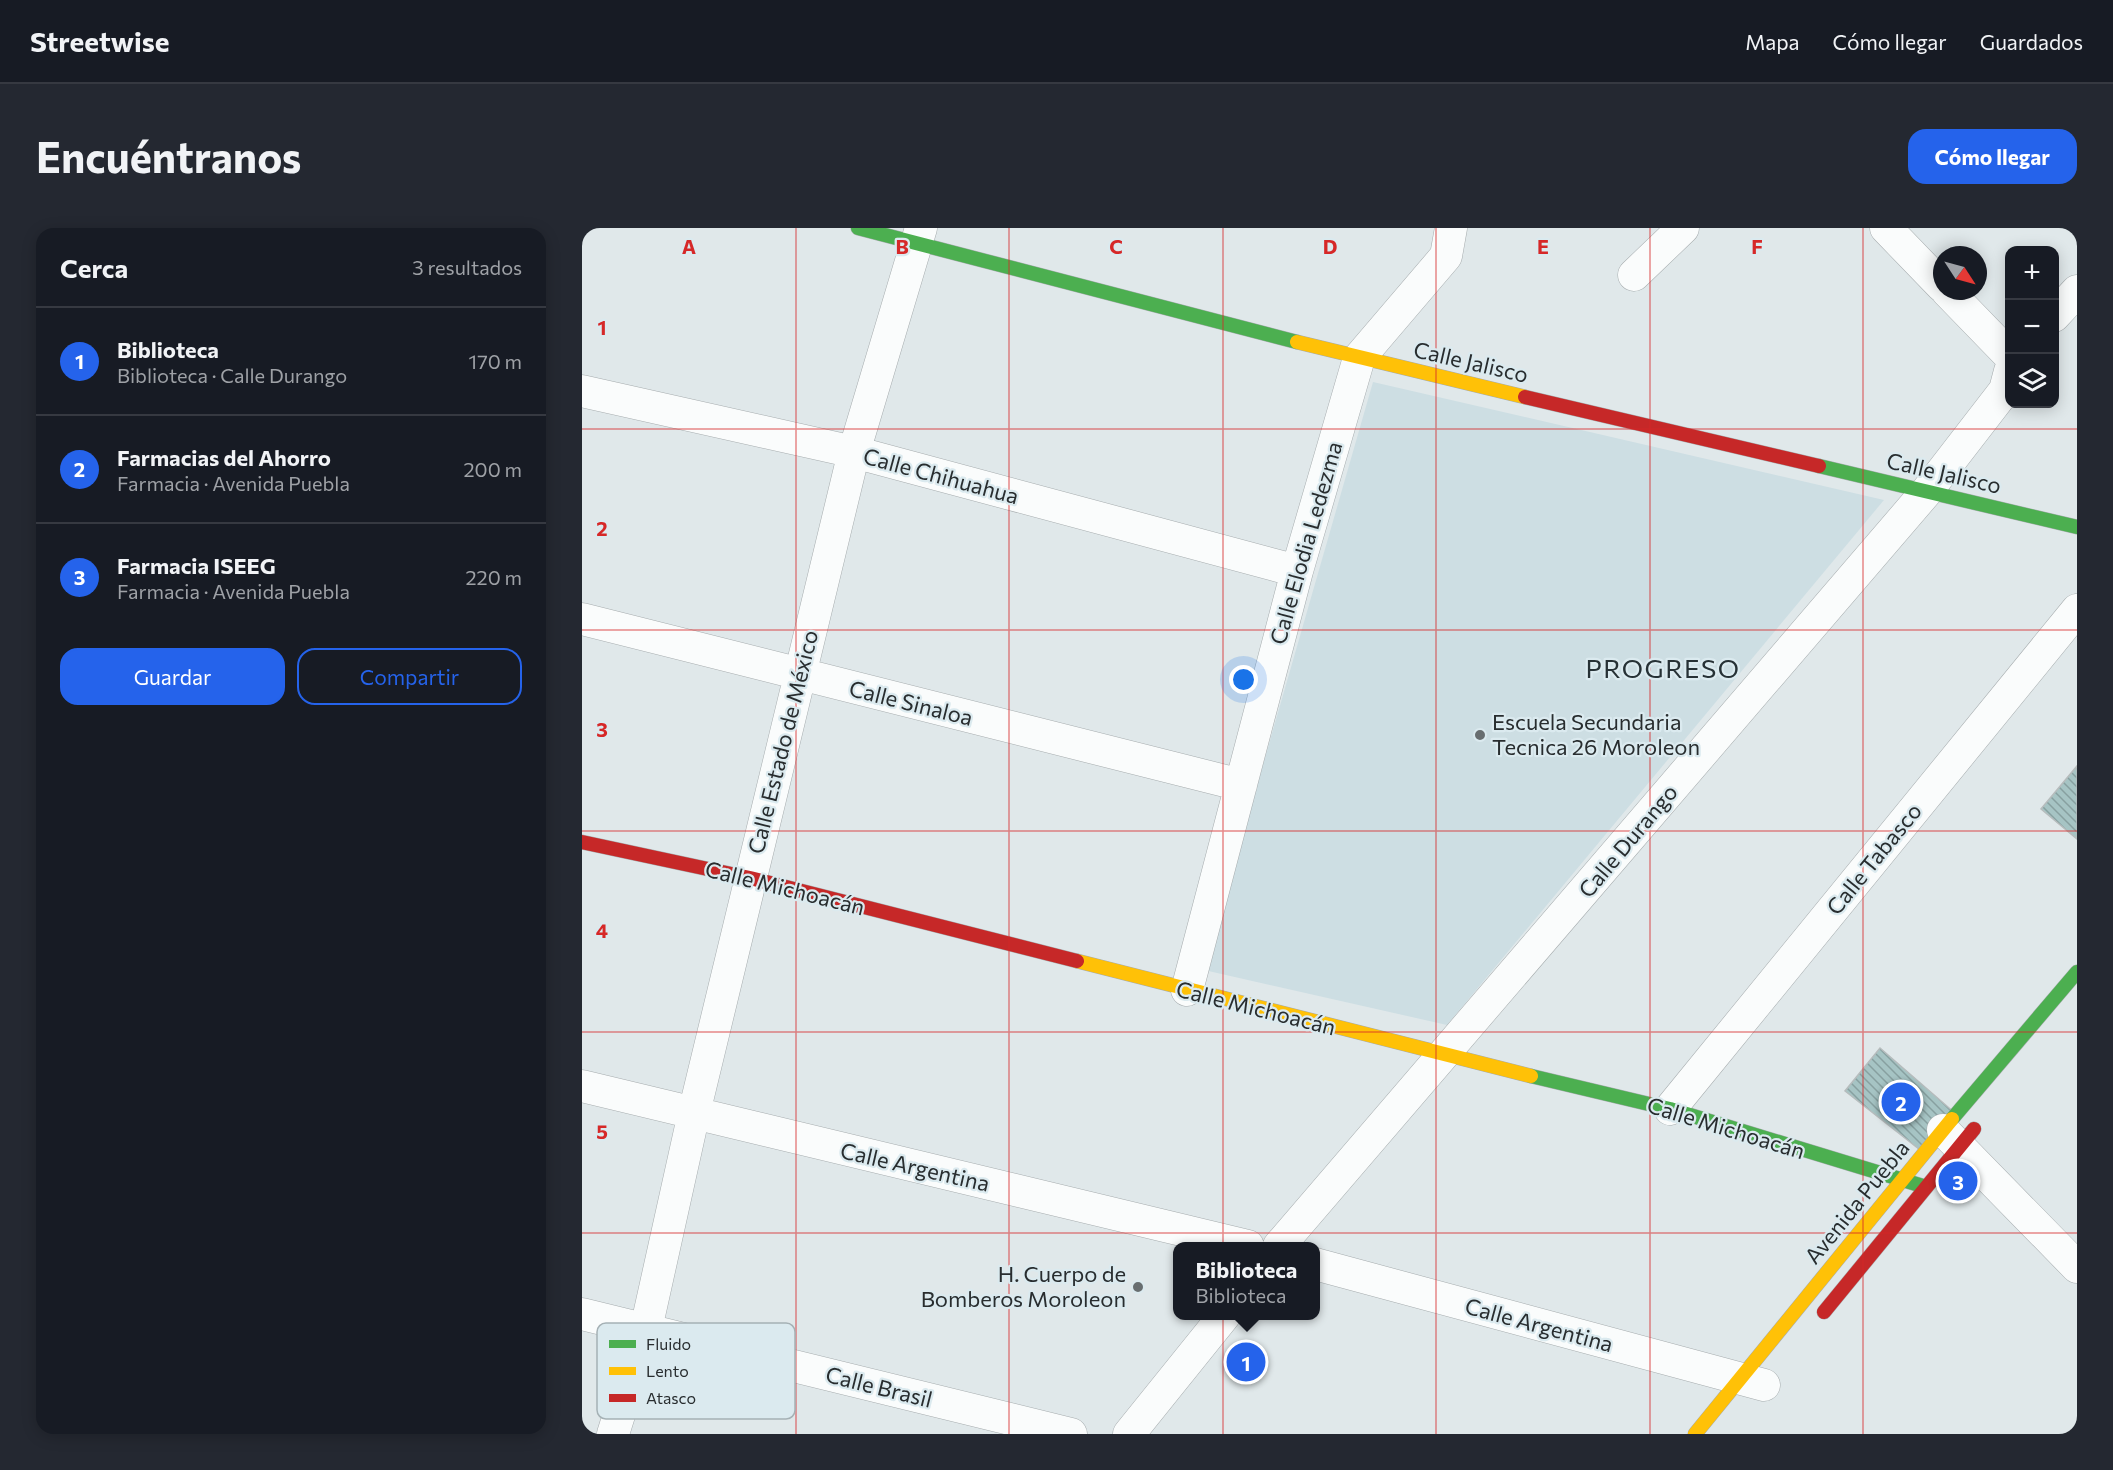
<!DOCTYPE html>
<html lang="es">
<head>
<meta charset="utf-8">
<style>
	body { margin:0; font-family:Commissioner,sans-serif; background:#242831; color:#f1f3f6 }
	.controls { position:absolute; right:18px; top:18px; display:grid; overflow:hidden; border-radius:12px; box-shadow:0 3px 15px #0003 }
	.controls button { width:54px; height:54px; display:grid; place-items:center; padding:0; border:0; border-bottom:2px solid #363941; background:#171b24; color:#f1f3f6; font:30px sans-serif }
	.compass { position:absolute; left:1351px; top:18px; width:54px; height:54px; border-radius:50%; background:#171b24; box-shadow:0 3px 15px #0003; rotate:126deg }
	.you { position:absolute; left:662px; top:452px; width:21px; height:21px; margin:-15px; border:4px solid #fff; border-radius:50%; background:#1a73e8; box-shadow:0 0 0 9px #1a73e833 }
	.badge { display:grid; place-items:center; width:39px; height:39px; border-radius:50%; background:#2563eb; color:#fff; font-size:20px; font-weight:700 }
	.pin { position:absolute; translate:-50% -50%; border:3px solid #fff; box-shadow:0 2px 6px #0006 }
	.popup { position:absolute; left:591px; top:1014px; width:147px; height:78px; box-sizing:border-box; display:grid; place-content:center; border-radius:12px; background:#171b24; filter:drop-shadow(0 2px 4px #0005); font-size:20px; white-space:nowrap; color:#9ea1a6 }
	.popup b { font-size:22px; color:#f1f3f6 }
	.popup::after { content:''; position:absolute; left:50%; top:100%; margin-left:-12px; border:12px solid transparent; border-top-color:#171b24 }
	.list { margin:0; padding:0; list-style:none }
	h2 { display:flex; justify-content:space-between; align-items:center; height:78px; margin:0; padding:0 24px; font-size:26px }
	h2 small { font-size:20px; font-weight:400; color:#9ea1a6 }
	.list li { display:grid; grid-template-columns:39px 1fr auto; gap:18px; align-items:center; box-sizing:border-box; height:108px; padding:0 24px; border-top:2px solid #363941 }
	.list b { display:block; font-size:22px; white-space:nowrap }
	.list p { margin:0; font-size:20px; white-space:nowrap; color:#9ea1a6 }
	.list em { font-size:20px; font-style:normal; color:#9ea1a6 }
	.actions { display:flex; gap:12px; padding:18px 24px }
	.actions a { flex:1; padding:14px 0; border:2px solid #2563eb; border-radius:18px; text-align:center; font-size:21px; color:#2563eb }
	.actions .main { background:#2563eb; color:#fff }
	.icon { flex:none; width:33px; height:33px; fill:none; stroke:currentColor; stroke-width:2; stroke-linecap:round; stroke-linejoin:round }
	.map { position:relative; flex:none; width:1495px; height:1206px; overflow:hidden; border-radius:18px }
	header { display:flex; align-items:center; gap:36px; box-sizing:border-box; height:84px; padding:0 30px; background:#171b24; border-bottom:2px solid #363941 }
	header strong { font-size:28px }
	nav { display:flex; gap:33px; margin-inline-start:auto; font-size:21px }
	.intro { display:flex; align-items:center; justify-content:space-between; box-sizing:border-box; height:144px; padding:0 36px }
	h1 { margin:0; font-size:42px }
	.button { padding:15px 27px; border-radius:18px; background:#2563eb; color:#fff; font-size:21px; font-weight:700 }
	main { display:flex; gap:36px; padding:0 36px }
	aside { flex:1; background:#171b24; border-radius:18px; box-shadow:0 3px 15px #0003 }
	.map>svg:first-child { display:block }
	.built { fill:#cddee3 }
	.building { fill:url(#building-back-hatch); stroke:#b6bcbd; stroke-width:1.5 }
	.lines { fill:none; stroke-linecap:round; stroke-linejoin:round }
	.street-casing { stroke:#a6acae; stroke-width:33 }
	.fast-casing { stroke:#a6acae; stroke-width:15 }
	.slow-casing { stroke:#a6acae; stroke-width:15 }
	.jam-casing { stroke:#a6acae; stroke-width:15 }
	.street { stroke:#fafcfc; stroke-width:32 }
	.fast { stroke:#4caf50; stroke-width:14 }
	.slow { stroke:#ffc107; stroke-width:14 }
	.jam { stroke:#c62828; stroke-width:14 }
	.grid { fill:none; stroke:#d62828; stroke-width:1.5; stroke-opacity:0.55 }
	.poi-dot { fill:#686e70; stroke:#dbeaef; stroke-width:2 }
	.labels { text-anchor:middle; stroke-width:4.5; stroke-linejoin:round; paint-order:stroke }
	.street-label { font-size:22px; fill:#282d2f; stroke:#dbeaef }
	.poi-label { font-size:22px; fill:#282d2f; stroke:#dbeaef; text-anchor:start }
	.quarter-label { font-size:26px; letter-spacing:1.5px; fill:#263135; stroke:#dbeaef }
	.key { fill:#dbeaef; stroke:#a5b1b5; stroke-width:1.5 }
	.key-label { font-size:16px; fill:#282d2f }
	.grid-label { font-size:20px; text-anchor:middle; font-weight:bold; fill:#d62828; stroke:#dbeaef; stroke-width:4.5; stroke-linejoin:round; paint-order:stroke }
</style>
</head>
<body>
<header>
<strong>Streetwise</strong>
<nav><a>Mapa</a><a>Cómo llegar</a><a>Guardados</a></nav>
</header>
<div class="intro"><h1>Encuéntranos</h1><a class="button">Cómo llegar</a></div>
<main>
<aside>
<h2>Cerca<small>3 resultados</small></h2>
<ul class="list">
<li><span class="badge">1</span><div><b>Biblioteca</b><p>Biblioteca · Calle Durango</p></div><em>170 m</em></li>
<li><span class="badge">2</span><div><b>Farmacias del Ahorro</b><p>Farmacia · Avenida Puebla</p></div><em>200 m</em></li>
<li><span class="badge">3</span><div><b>Farmacia ISEEG</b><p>Farmacia · Avenida Puebla</p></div><em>220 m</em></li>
</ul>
<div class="actions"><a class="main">Guardar</a><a>Compartir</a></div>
</aside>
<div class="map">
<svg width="1495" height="1206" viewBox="0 0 1495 1206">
	<defs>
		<pattern id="building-back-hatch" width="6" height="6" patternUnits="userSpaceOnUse" patternTransform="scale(1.5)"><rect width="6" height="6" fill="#a6c4c4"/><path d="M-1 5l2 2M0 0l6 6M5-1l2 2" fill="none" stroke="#87a0a0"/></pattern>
	</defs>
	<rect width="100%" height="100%" fill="#e0e8ea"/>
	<path class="built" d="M791 154 1302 272 865 797 622 742Z"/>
	<path class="building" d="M1495 538V611L1459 581Z
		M1298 820 1374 886 1342 925 1263 863Z"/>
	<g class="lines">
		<defs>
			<path id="street" d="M1304 0 1360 58
				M1052 47 1101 0
				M1365 63 1428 128
				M1472 88 1495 63
				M0 163 272 224 715 343
				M0 391 659 557
				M605 762 715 343 777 130 864 28 869 0
				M0 858 666 1018
				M1088 881 1495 382
				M1361 902 1495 1039
				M697 1018 1345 263 1423 162 1428 143
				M733 1036 1182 1157
				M0 1086 489 1206
				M31 1206 64 1101 112 885 272 224 339 0
				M547 1206 642 1088"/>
			<path id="fast" d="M276 0 715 114
				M1237 238 1495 299
				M949 848 1088 881 1344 959
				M1370 891 1495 744"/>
			<path id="slow" d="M715 114 943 169
				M495 733 949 848
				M1113 1206 1370 891"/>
			<path id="jam" d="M943 169 1237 238
				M0 614 168 650 495 733
				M1242 1084 1392 901"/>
		</defs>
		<use href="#street" class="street-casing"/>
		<use href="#fast" class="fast-casing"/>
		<use href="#slow" class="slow-casing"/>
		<use href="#jam" class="jam-casing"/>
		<use href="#street" class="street"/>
		<use href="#fast" class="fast"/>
		<use href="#slow" class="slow"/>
		<use href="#jam" class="jam"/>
	</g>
	<path class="grid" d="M214 0V1206M427 0V1206M641 0V1206M854 0V1206M1068 0V1206M1281 0V1206M0 201H1495M0 402H1495M0 603H1495M0 804H1495M0 1005H1495"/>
	<g class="poi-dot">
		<circle cx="898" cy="507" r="6"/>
		<circle cx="556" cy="1059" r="6"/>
	</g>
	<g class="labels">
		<g class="street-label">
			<text transform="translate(889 134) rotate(13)" y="8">Calle Jalisco</text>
			<text transform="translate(1362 245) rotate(13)" y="8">Calle Jalisco</text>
			<text transform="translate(359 248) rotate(15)" y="8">Calle Chihuahua</text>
			<text transform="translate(724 315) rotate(-74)" y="8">Calle Elodia Ledezma</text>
			<text transform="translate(329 475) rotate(14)" y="8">Calle Sinaloa</text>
			<text transform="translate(201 514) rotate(-76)" y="8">Calle Estado de México</text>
			<text transform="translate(1046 613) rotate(-50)" y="8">Calle Durango</text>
			<text transform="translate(1292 631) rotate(-51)" y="8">Calle Tabasco</text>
			<text transform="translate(203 660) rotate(14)" y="8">Calle Michoacán</text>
			<text transform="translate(674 780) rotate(14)" y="8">Calle Michoacán</text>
			<text transform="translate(1144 900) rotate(17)" y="8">Calle Michoacán</text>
			<text transform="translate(333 939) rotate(13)" y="8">Calle Argentina</text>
			<text transform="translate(1275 974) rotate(-51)" y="8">Avenida Puebla</text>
			<text transform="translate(957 1097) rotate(15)" y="8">Calle Argentina</text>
			<text transform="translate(297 1159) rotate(14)" y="8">Calle Brasil</text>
		</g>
		<g class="poi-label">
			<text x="910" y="502">Escuela Secundaria<tspan x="910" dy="25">Tecnica 26 Moroleon</tspan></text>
			<text x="544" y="1054" text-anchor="end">H. Cuerpo de<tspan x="544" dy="25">Bomberos Moroleon</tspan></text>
		</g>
		<g class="quarter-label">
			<text x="1081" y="450">PROGRESO</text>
		</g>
	</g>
	<rect x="15" y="1095" width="198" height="96" rx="9" class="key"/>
	<rect x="27" y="1112" width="27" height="8" fill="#4caf50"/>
	<rect x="27" y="1139" width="27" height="8" fill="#ffc107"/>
	<rect x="27" y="1166" width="27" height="8" fill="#c62828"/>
	<g class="key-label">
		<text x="64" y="1122">Fluido</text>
		<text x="64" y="1149">Lento</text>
		<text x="64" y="1176">Atasco</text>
	</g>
	<g class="grid-label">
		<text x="107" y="26">A</text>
		<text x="320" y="26">B</text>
		<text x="534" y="26">C</text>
		<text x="748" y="26">D</text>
		<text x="961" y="26">E</text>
		<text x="1175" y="26">F</text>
		<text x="20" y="107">1</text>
		<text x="20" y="308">2</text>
		<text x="20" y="509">3</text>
		<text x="20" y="710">4</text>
		<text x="20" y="911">5</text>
	</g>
</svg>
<div class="controls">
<button>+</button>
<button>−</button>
<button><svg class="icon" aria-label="layers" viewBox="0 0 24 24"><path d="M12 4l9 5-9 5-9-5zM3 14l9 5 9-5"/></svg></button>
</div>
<svg class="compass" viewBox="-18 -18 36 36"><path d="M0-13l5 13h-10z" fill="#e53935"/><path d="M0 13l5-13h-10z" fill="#9ea1a6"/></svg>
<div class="you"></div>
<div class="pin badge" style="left:664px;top:1134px">1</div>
<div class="popup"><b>Biblioteca</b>Biblioteca</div>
<div class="pin badge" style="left:1319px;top:874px">2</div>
<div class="pin badge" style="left:1376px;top:953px">3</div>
</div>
</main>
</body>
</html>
